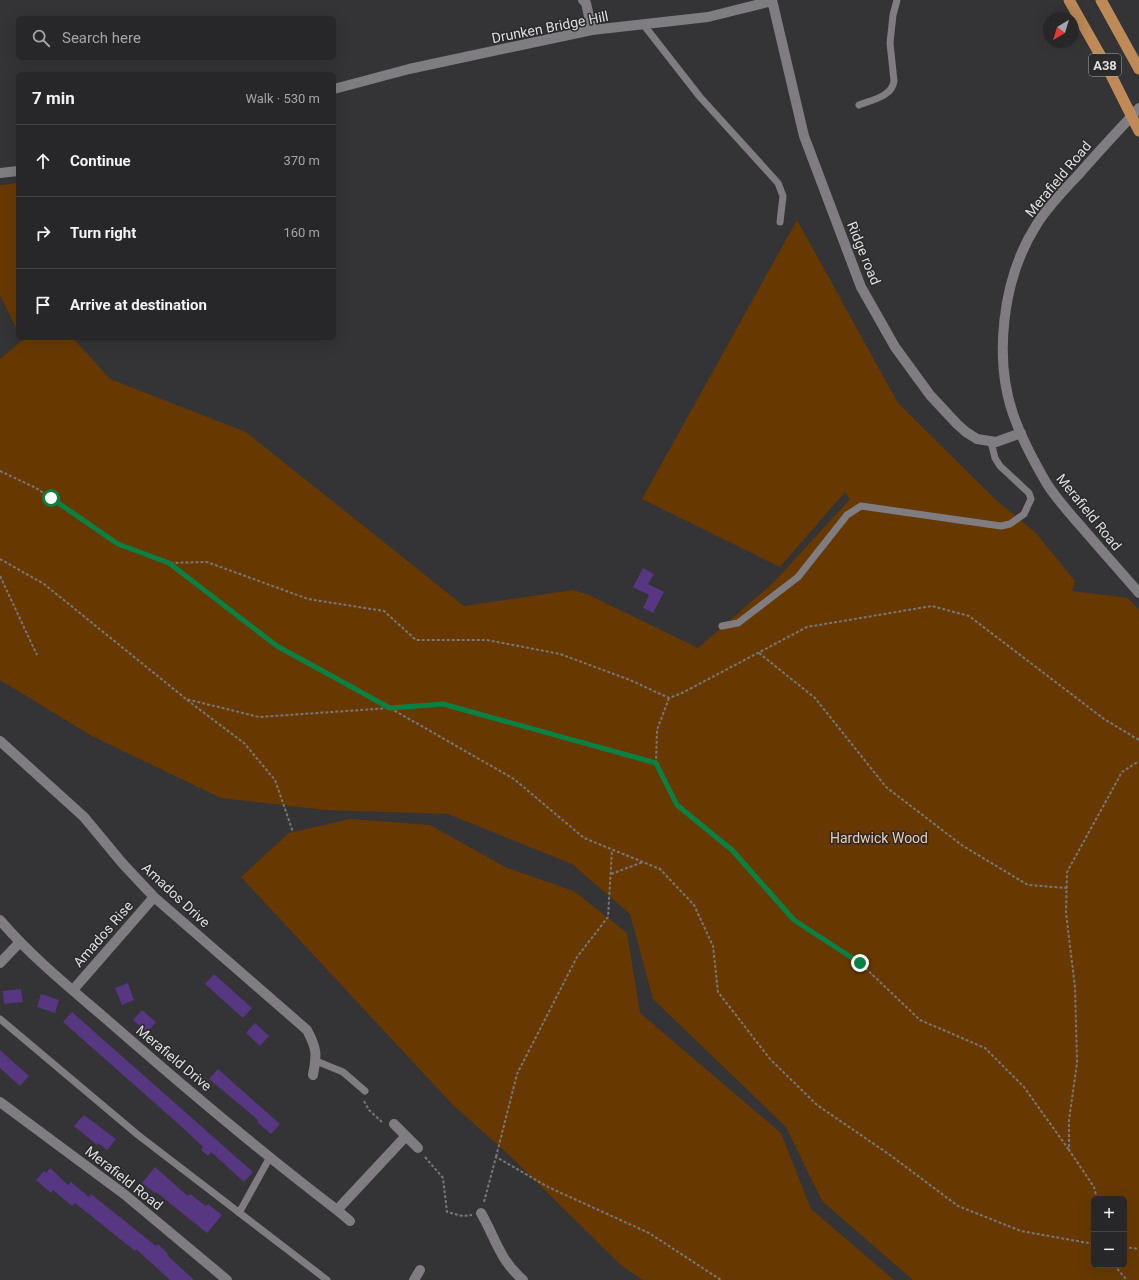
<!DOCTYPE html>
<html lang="en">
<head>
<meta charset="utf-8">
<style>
	body { margin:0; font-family:Roboto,sans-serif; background:#2f2e30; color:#f1f3f6 }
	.controls { position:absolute; right:12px; bottom:12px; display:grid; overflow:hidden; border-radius:6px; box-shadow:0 4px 16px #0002 }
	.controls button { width:36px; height:36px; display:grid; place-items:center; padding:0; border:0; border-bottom:1px solid #434345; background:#272628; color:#f1f3f6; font:20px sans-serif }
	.compass { position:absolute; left:1043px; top:12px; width:36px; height:36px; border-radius:50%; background:#272628; box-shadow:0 4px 16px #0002; rotate:218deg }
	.stop { position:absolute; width:12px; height:12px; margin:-9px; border:3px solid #0b8043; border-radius:50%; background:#fff }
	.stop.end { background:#0b8043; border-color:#fff; box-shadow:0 1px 4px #0008 }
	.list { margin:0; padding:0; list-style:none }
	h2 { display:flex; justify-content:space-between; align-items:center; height:52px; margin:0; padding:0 16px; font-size:17px }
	h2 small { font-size:13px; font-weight:400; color:#a4a5a8 }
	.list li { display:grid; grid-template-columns:26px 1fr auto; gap:12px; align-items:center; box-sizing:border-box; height:72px; padding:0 16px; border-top:1px solid #434345 }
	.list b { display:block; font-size:15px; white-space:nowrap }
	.list em { font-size:13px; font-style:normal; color:#a4a5a8 }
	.icon { flex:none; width:22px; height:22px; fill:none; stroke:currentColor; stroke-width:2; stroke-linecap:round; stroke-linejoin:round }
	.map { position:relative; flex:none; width:1139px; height:1280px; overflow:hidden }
	.search { position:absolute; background:#272628; box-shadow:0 4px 16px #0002; left:16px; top:16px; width:320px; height:44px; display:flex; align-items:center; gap:10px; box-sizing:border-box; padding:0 14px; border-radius:6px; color:#a4a5a8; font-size:15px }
	.panel { position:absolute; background:#272628; box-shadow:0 4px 16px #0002; left:16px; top:72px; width:320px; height:268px; border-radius:6px }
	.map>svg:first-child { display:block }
	.green { fill:#673900; fill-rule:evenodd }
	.building { fill:#573682 }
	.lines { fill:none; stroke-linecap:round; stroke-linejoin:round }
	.path { stroke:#777678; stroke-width:2; stroke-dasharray:3 2; stroke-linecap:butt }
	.service { stroke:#7f7d81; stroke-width:7 }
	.minor { stroke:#7f7d81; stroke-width:10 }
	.tertiary { stroke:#7f7d81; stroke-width:10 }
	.trunk { stroke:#c08a58; stroke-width:11 }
	.route { stroke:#0b8043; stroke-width:5 }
	.labels { text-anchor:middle; stroke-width:3; stroke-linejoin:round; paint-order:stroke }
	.shield { fill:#2a292b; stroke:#a9a8aa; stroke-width:1 }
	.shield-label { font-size:13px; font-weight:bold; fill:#dfdee0 }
	.street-label { font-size:14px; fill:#dfdee0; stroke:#2a292b }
	.park-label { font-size:14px; fill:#f2ccab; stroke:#2a292b }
</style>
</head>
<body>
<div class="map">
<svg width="1139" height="1280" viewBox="0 0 1139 1280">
	<rect width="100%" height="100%" fill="#343335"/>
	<path class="green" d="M18 183V332L0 295V185Z
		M797 220 898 403 995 499 1036 533 1075 581 1072 591 1128 598 1139 610V1280H913L822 1201 786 1127 653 999 630 914 572 864 448 814 325 810 221 798 92 736 0 680V359L25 338H73L110 379 246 432 464 606 574 590 589 595 698 648 774 582 850 499 845 492 780 567 642 499ZM1094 1199H1124V1265H1094Z
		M350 819 430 825 507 868 574 891 627 933 640 1013 781 1133 811 1209 894 1280H643L622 1266 508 1154 453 1105 241 877 289 833Z"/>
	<path class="building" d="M643 568 654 574 648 584 664 592 653 613 643 608 649 595 633 587Z
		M214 974 252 1008 243 1018 205 984Z
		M128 983 134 1000 122 1005 115 988Z
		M21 989 23 1002 4 1004 3 991Z
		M41 994 59 1000 55 1013 37 1007Z
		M142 1010 156 1022 147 1032 133 1020Z
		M72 1012 253 1172 244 1182 211 1152 208 1156 201 1150 203 1147 183 1128 63 1022Z
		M255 1023 269 1036 260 1046 246 1033Z
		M0 1050 29 1076 20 1086 0 1068Z
		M218 1069 280 1124 271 1134 257 1122 258 1120 209 1079Z
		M84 1115 116 1139 107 1150 98 1143 97 1145 74 1126Z
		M155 1167 188 1196 190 1194 206 1206 208 1204 222 1215 207 1233 156 1192 155 1193 142 1183Z
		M50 1168 68 1185 71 1182 89 1197 91 1194 156 1246 158 1244 168 1254 167 1255 194 1280H170L136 1249 135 1251 75 1203 72 1206 53 1190 51 1193 36 1180 44 1171 46 1173Z"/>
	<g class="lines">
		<path class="path" d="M0 471 36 488 118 544 169 563 207 562 308 599 384 611 416 640H487L560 654 630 680 669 698 682 693 807 627 932 606 969 616 1104 719 1139 740
			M0 559 44 584 186 699 259 717 390 708 514 779 584 838 660 869 694 905 713 946 718 992 770 1059 817 1105 890 1155 958 1206 1021 1231 1094 1244
			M170 564 277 646 390 708 443 703 656 763
			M0 576 37 655
			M759 653 815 698 886 787 963 846 1028 885 1067 888
			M669 698 657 730 656 763 677 805 732 850 794 920 860 963 920 1020 985 1048 1024 1087 1069 1150
			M187 700 244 743 275 780 293 832
			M611 874 643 862
			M364 1101 369 1110 383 1123
			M425 1157 443 1178 447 1212 463 1216 472 1215
			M496 1157 517 1074 577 957 608 917 612 850
			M1097 1199 1094 1187 1069 1150V1120L1077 1063 1075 987 1066 913 1067 872 1122 772 1139 761
			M484 1202 496 1157 548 1187 649 1233 721 1280
			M1124 1247 1139 1249
			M1114 1265 1127 1280"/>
		<path class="service" d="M643 24 700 97 778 183 783 196 780 222
			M859 105C871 100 892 97 894 81L890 43 893 15 897 0
			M722 626 738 623 798 577 847 515 861 506 1001 526 1010 524 1024 514 1031 499 1029 493 1000 466 995 458 991 442
			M0 1019 138 1135 327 1280
			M316 1061 343 1072 365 1091
			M239 1213 270 1157"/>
		<path class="minor" d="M583 0 586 3 592 30
			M772 0 804 136 861 287 895 347 930 395 957 424 966 432 977 439 996 442 1021 433
			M334 89 409 69 592 30 708 17 772 1
			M0 173 18 171
			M0 741 84 817 123 864 154 897 307 1030C317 1049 317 1054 313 1075
			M0 920C35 961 79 995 120 1031 190 1092 262 1153 337 1210L406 1136
			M0 963 19 943
			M73 990 154 897
			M0 1102 124 1194 227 1280
			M394 1124 418 1148
			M337 1210 350 1221
			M481 1213C496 1239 499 1259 523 1280
			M414 1280 420 1270"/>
		<path class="tertiary" d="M1139 108C1119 130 1099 151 1080 173 1065 189 1049 205 1037 224 1002 278 992 362 1016 422 1024 443 1036 465 1047 484 1058 501 1072 516 1085 531 1103 552 1121 572 1139 593"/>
		<path class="trunk" d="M1069 0 1108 69 1139 131
			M1101 0 1139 69"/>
	</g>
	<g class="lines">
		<path class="route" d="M51 498 118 544 169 563 277 646 390 708 443 704 656 763 677 805 732 850 794 920 860 963"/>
	</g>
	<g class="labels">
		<rect class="shield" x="1089" y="54" width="32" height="22" rx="3"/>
		<g class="shield-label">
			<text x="1105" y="70">A38</text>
		</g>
		<g class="street-label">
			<text transform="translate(550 27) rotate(-11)" y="5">Drunken Bridge Hill</text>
			<text transform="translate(1058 179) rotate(-50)" y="5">Merafield Road</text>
			<text transform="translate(864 253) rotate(68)" y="5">Ridge road</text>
			<text transform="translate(1089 512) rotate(51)" y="5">Merafield Road</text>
			<text transform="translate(176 895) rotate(43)" y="5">Amados Drive</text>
			<text transform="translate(103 934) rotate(-49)" y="5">Amados Rise</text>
			<text transform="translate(174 1058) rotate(40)" y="5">Merafield Drive</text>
			<text transform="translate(124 1178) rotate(38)" y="5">Merafield Road</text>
		</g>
		<g class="park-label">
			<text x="879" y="843">Hardwick Wood</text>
		</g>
	</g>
</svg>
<div class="controls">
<button>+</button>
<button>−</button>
</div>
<svg class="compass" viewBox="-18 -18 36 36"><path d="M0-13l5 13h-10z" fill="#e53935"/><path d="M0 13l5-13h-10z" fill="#a4a5a8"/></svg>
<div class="stop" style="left:51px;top:498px"></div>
<div class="stop end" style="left:860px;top:963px"></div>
<div class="search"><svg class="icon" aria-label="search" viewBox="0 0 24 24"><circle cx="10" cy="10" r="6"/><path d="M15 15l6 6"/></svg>Search here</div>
<section class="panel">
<h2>7 min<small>Walk · 530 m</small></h2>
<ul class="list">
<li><svg class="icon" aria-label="ahead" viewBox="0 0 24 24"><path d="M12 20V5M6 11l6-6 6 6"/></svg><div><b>Continue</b></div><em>370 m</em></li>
<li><svg class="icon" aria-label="right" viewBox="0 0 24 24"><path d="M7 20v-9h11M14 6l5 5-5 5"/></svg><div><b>Turn right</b></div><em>160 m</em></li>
<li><svg class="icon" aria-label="arrive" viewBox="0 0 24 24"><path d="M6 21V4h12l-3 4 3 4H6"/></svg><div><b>Arrive at destination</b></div></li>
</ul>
</section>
</div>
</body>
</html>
